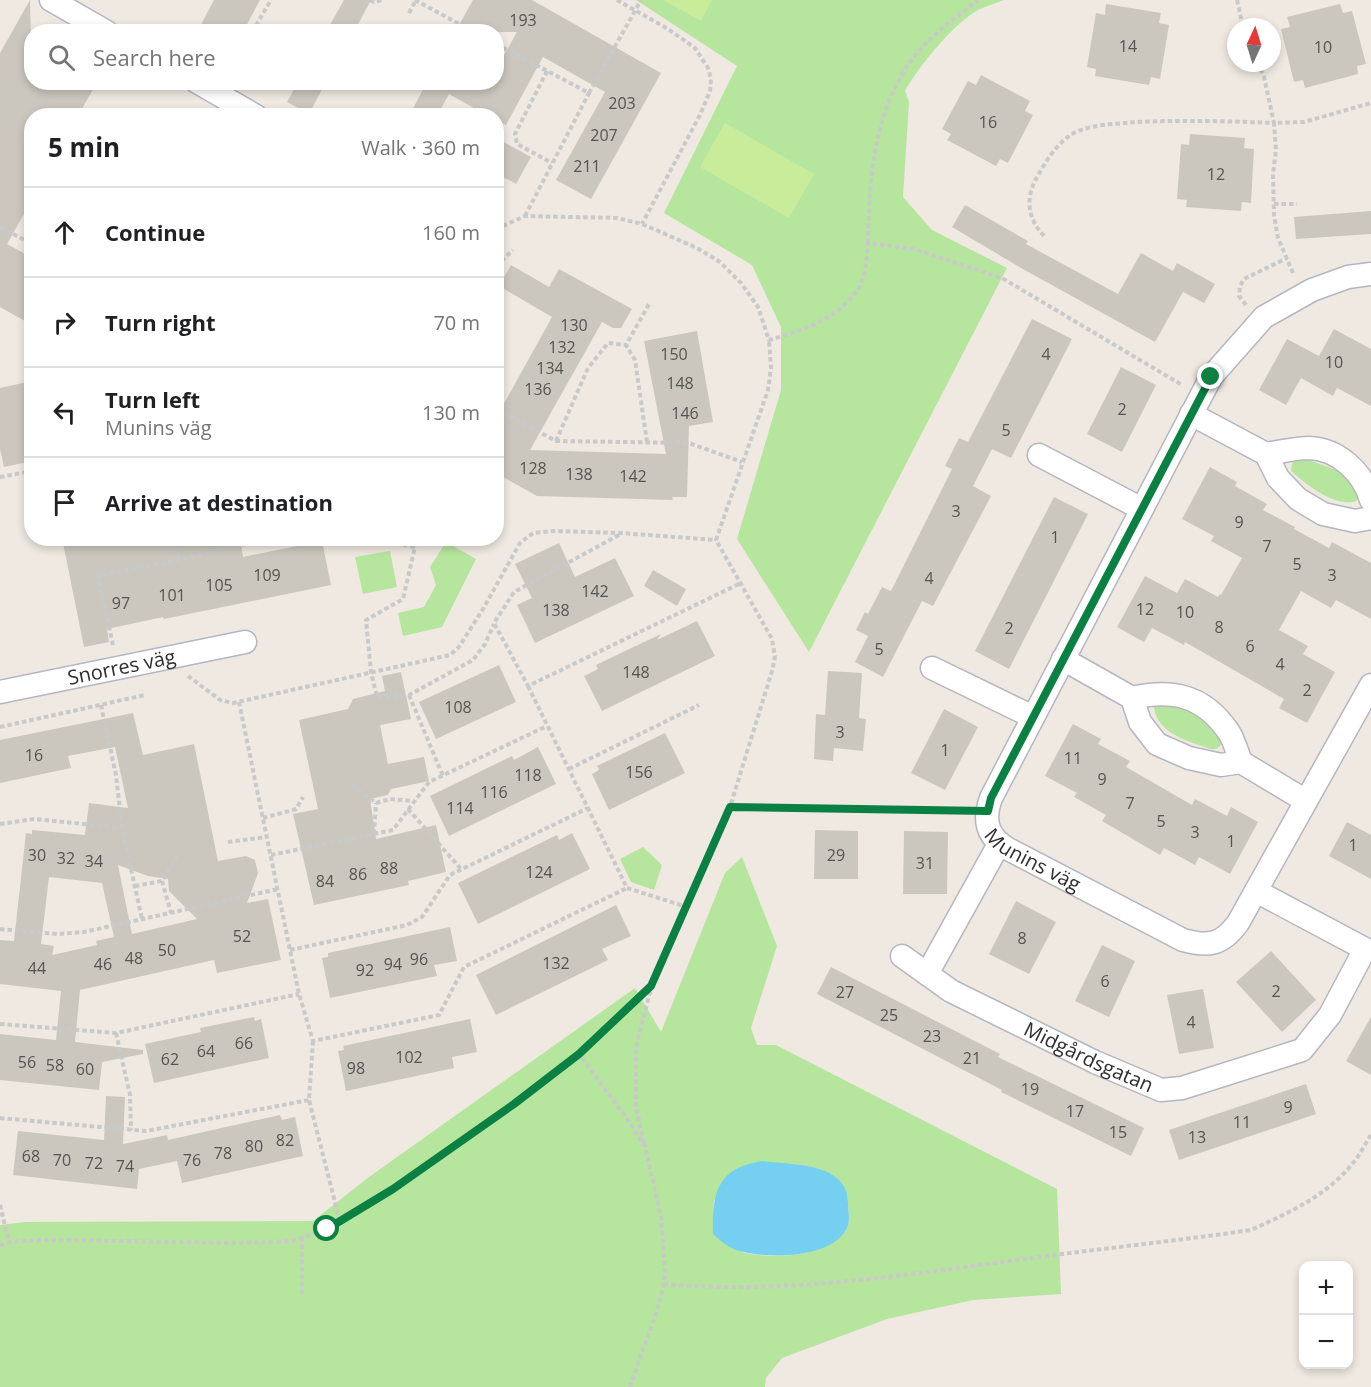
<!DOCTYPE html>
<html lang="en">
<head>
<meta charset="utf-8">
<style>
	body { margin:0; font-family:"Open Sans",sans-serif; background:#f6f6f6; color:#202124 }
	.controls { position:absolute; right:18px; bottom:18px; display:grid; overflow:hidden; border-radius:12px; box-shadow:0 3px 9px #0003 }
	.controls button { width:54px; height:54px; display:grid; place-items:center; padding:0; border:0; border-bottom:2px solid #e0e0e0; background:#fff; color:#202124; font:30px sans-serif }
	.compass { position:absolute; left:1227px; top:18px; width:54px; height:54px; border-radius:50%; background:#fff; box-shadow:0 3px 9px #0003; rotate:4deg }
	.stop { position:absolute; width:18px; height:18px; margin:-14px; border:4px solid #0b8043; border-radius:50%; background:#fff }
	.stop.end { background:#0b8043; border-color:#fff; box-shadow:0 2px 6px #0008 }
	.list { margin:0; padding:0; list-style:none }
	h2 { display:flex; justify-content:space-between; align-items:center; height:78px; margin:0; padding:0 24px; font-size:26px }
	h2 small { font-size:20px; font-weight:400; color:#757577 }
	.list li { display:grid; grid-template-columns:39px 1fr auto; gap:18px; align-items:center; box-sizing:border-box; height:90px; padding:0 24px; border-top:2px solid #e0e0e0 }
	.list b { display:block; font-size:22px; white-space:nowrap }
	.list p { margin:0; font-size:20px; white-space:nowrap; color:#757577 }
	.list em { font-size:20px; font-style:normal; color:#757577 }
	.icon { flex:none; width:33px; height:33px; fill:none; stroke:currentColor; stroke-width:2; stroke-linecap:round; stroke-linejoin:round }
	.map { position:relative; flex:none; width:1371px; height:1387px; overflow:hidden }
	.search { position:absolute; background:#fff; box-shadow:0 3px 9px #0003; left:24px; top:24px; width:480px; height:66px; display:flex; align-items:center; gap:15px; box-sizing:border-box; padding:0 21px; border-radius:24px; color:#757577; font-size:22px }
	.panel { position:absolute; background:#fff; box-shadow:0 3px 9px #0003; left:24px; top:108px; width:480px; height:438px; border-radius:24px }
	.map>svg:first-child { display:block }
	.green { fill:#b6e59e; fill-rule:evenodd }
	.pitch { fill:#c9ec9a }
	.water { fill:#75cff0 }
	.building { fill:#cbc7bf; fill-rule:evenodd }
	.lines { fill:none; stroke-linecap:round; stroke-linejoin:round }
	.minor-casing { stroke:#b4b7c1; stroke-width:25 }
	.path { stroke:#c9c9c9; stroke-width:4; stroke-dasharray:4.5 3; stroke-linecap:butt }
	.minor { stroke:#fff; stroke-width:22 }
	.route { stroke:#0b8043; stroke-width:8 }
	.labels { text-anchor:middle; stroke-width:5; stroke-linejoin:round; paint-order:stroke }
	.number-label { font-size:16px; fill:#555452 }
	.street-label { font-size:20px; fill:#2e2e2e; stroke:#fff }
</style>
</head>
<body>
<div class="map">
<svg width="1371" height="1387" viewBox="0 0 1371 1387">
	<rect width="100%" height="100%" fill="#efe9e1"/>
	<path class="green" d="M636 0H1004C996 3 986 6 978 10 953 24 919 66 905 91L909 102 903 197 932 230 1007 268 809 652 737 539 781 390V327L752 265 664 213 737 66Z
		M1301 457 1344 473 1358 492 1357 501C1335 508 1307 485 1291 471L1293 458Z
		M446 542 476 559 442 627 403 636 398 613 424 607 436 585 430 567Z
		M390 551 397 587 363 594 355 557Z
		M1156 704C1189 706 1204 715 1222 742 1221 747 1216 750 1211 749 1190 742 1157 734 1154 707Z
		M643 847 662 865 654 890 631 882 620 859Z
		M742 857 777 946 751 1028 757 1045H776L1057 1189 1061 1294 973 1300 887 1319 782 1358 766 1378 765 1387H0V1225L25 1222 313 1221 369 1177 635 988 661 1032 725 873ZM785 1164 807 1166 847 1195C848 1205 851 1218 846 1227 832 1258 773 1259 745 1253 734 1250 723 1240 713 1234L714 1200Z"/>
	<path class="pitch" d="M663 0H712L701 21Z
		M725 123 814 174 789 218 700 167Z"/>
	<path class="water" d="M762 1161C784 1164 810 1163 829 1173 842 1180 847 1188 848 1202 848 1209 850 1218 848 1225 837 1258 772 1259 744 1252 731 1250 722 1242 713 1234 712 1193 717 1168 762 1161Z"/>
	<path class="building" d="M30 0 32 82H97L78 116H32V200L7 244 29 256 24 265 32 269V325L0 307V53Z
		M214 0H260L243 32H197Z
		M344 0H371L354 32H326Z
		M473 0H532L661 73 591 199 556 180 605 92 543 57 506 125 496 120V116H488L449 94 437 116H409L427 82H496V70L517 32H455Z
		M1106 4 1161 13 1159 23 1169 25 1160 79 1151 77 1149 85 1095 76 1096 69 1087 67 1096 13 1105 15Z
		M1340 4 1343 13 1352 11 1366 64 1357 66 1358 74 1305 88 1303 80 1294 82 1281 29 1290 27 1287 17Z
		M981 75 1030 101 1025 111 1033 115 1008 163 1000 159 996 166 947 140 951 134 942 129 968 81 976 85Z
		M298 82H326L309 114 287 102Z
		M1190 134 1245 138 1244 148 1254 149 1251 203 1242 202 1241 211 1186 207 1187 200 1177 199 1181 144 1189 145Z
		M496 138 531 157 516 184 496 173Z
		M965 205 1028 241 1026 244 1118 294 1141 253 1173 271 1177 263 1215 284 1204 303 1183 292 1155 342 1021 268 952 227Z
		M1371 211V234L1296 239 1294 217Z
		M511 265 549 287 559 269 632 309 621 328H613L602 322 530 450 666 454 644 341 697 331 713 422 689 426 687 497H672L673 500 537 496 496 473V418L552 317 499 286Z
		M1032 319 1072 339 1011 458 992 449 973 486 991 496 933 606 922 601 883 677 855 662 868 636 856 630 865 612 868 614 882 587 891 591 952 469 945 466 959 438 968 442Z
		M1334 329 1371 349V406L1337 388 1333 396 1301 378 1286 405 1259 390 1287 339 1319 356Z
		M1121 367 1156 385 1122 452 1087 434Z
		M27 382 32 403V461L4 467 0 449V388Z
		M1210 467 1237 482 1235 486 1267 504 1263 510 1295 527 1294 529 1329 548 1332 542 1371 563V619L1336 600 1331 608 1301 591 1279 630 1308 646 1303 654 1335 672 1307 723 1279 708 1284 699 1185 642 1184 645 1152 628 1144 642 1117 627 1145 576 1177 593 1185 579 1218 597 1220 594 1221 595 1242 558 1211 541 1214 536 1182 519Z
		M1054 497 1088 514 1009 669 975 651Z
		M62 538H240L243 557 322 541 331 585 164 619 163 617 107 629 109 642 84 647Z
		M559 543 575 577 615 558 634 596 535 643 517 605 532 598 515 564Z
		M653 570 686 589 677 606 644 586Z
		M697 621 715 656 602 711 584 676 598 669 596 665 623 652 661 634 657 640Z
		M499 665 516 702 436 739 419 702Z
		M828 671 862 673 859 718 866 719 863 751 834 748 833 761 814 759 816 714 825 715Z
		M401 672 411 719 380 725 388 764 424 757 429 781 391 789 388 795 370 799 376 839 436 825 446 872 408 881 409 885 314 905 293 814 318 809 299 720 348 709 353 699 385 691 382 676Z
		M944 709 978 727 945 790 911 773Z
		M133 713 143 755 194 744 218 861 246 856 255 860 258 873 247 903 268 899 281 960 217 973 214 960 80 990 75 1042 143 1050V1054L102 1062 99 1090 0 1080V1034L56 1040 61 991 0 984V940L14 941 26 833 32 834V830L85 835 89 803 128 808 115 747 68 756 71 768 0 783V740ZM118 865 148 876 168 879 169 891 197 919 132 934ZM49 877 102 883 114 937 96 941 97 945 52 955 54 946 41 944Z
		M1073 724 1101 739 1098 744 1130 761 1126 767 1192 805 1195 799 1227 816 1231 807 1258 822 1230 874 1199 857 1195 865 1164 848 1160 855 1102 821 1106 815 1074 797 1077 793 1045 776Z
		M665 733 685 773 609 810 592 774 599 770 597 766Z
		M538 747 556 784 449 836 430 796 512 756 514 760Z
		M1347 822 1371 835V879L1329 856Z
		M815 830 858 831V879H814Z
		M904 831 948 832 947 894H903Z
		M572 833 590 869 478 924 458 883 557 835 559 840Z
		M1016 901 1056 922 1029 974 989 954Z
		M616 905 631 936 602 949 608 960 496 1015 476 975Z
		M450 927 457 961 434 965 437 976 330 998 322 958 328 957V953Z
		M1102 945 1135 961 1109 1017 1075 1001Z
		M1271 951 1316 1000 1282 1032 1236 982Z
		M831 967 1000 1054 998 1057 1144 1128 1131 1156 1001 1092 1002 1090 817 994Z
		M1203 989 1214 1048 1179 1054 1167 995Z
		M254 1017 255 1021 261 1019 269 1058 154 1083 145 1044 201 1032 200 1028Z
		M1371 1017V1075L1346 1061Z
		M470 1019 477 1052 452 1057 454 1068 346 1091 338 1051 344 1050 343 1046Z
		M1306 1084 1316 1114 1179 1160 1169 1130Z
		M106 1096 125 1097 123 1144 167 1135 168 1140 280 1115 282 1120 295 1117 303 1156 182 1183 177 1161 139 1169 137 1189 13 1175 18 1131 104 1140Z"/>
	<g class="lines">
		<defs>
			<g id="minor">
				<path d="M51 0 107 32"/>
				<path d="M197 82 256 116"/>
				<path id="s1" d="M1371 274 1348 277 1312 290 1264 317 1211 377 991 798C983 820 987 837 1008 849L1183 940C1208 947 1222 945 1238 923L1371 685"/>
				<path d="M1191 414 1266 454 1278 478 1298 499 1323 514 1355 521 1371 518"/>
				<path d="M1266 454C1280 452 1295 448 1309 448 1338 449 1363 472 1371 500"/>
				<path d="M1039 455 1142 509"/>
				<path d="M1063 659 1132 698 1140 722 1157 744 1189 758 1221 765 1241 762 1306 801"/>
				<path d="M932 668 1033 717"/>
				<path id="s2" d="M0 692 245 642"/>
				<path d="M1132 698C1172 689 1203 695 1228 731 1234 739 1237 752 1241 762"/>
				<path id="s3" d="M902 956 951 991 1095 1062 1161 1090 1182 1088 1302 1050 1330 1015 1365 949 1256 891"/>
				<path d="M927 974 999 844"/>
			</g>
		</defs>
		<use href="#minor" class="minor-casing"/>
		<path class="path" d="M370 0 374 2 382 0
			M415 0 474 32
			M617 0 668 29 695 48 708 68 711 79 710 91 700 115 642 224
			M1237 0 1243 27
			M409 13 416 0
			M252 32 271 0
			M496 44 589 93 641 0
			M547 71 515 134 517 144 552 163
			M1274 204H1297
			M525 216 589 93
			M0 227 32 244
			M496 229 525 216 617 218 642 224 697 248 720 262 741 283 758 307 769 340C801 331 839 319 858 289 866 276 867 258 868 243L914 249 1002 278 1182 385
			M1044 236C1028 219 1025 200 1036 179 1046 161 1059 139 1078 131 1096 124 1117 124 1136 122 1182 120 1228 121 1274 123L1264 77 1258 63
			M868 243C869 181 873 115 910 62 927 37 955 19 978 0
			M496 266 513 250
			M1293 273 1278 238 1274 215 1273 174 1276 150 1274 123 1304 122 1371 103
			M1246 305 1239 296 1240 286 1244 279 1287 258
			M496 409 556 441 689 443 742 462
			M556 441 588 368 608 343 626 345
			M647 442 635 360 626 345 649 304
			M0 477 32 471
			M619 535 514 592 494 623 528 686 741 583
			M174 538 179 560
			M366 538 415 547 403 599 366 620 371 672 377 697 409 695 473 660 485 644 494 624
			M263 539 271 538
			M113 645 98 576 179 560 263 540
			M188 676 220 700 233 703 450 655 459 647 483 609 520 543 533 533 554 531 621 533 716 540
			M528 686 627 888 687 907
			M409 695 443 776
			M239 702 299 994 313 1041 439 1015 464 967 627 888
			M101 705 116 775 122 828
			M0 727 145 695
			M569 769 699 705
			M352 785 376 803 390 799 413 801
			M730 807 966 810
			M408 809 461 869
			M263 818 296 809 303 797
			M0 824 34 819 122 828 142 919
			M374 834 376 803
			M228 842 267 837
			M271 855 393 830 429 782 547 726
			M162 881 171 913
			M135 886 162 881 178 854
			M0 929 57 934 84 932 278 889
			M290 950 407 925 422 917 450 875 588 808
			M0 1024 116 1033 299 994
			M116 1033 130 1095 131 1130
			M313 1041 309 1100 340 1222
			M0 1118 146 1131 309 1100
			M644 1143 636 1108V1047L651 988
			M0 1205 9 1242
			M0 1246 9 1242 46 1240 241 1243 293 1241 327 1229 393 1189 514 1104 579 1054
			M664 1284C777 1294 891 1277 1003 1262 1086 1250 1169 1242 1251 1230 1288 1213 1327 1196 1353 1163 1360 1155 1365 1144 1371 1135
			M302 1294V1237
			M630 1387 657 1310 664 1284 665 1271 661 1217 645 1146 625 1116 579 1054 651 986 730 807 772 671 775 657 772 639 716 540 768 390 771 368 769 340"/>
		<use href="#minor" class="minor"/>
	</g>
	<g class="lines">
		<path class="route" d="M327 1229 393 1189 514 1104 579 1054 651 986 730 807 988 811 991 798 1211 377"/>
	</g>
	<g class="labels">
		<g class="number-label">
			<text x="523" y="26">193</text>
			<text x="1128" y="52">14</text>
			<text x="1323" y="53">10</text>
			<text x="622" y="109">203</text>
			<text x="988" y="128">16</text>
			<text x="604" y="141">207</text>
			<text x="587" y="172">211</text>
			<text x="1216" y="180">12</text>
			<text x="574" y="331">130</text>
			<text x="562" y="353">132</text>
			<text x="674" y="360">150</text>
			<text x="1046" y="360">4</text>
			<text x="1334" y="368">10</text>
			<text x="550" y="374">134</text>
			<text x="680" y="389">148</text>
			<text x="538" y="395">136</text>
			<text x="1122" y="415">2</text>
			<text x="685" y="419">146</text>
			<text x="1006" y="436">5</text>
			<text x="533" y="474">128</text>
			<text x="579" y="480">138</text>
			<text x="633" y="482">142</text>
			<text x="956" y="517">3</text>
			<text x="1239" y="528">9</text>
			<text x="1055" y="543">1</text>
			<text x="1267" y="552">7</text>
			<text x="1297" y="570">5</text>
			<text x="267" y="581">109</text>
			<text x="1332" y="581">3</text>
			<text x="929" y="584">4</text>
			<text x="219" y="591">105</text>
			<text x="595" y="597">142</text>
			<text x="172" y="601">101</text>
			<text x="121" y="609">97</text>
			<text x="1145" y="615">12</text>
			<text x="556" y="616">138</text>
			<text x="1185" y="618">10</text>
			<text x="1219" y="633">8</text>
			<text x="1009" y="634">2</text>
			<text x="1250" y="652">6</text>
			<text x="879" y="655">5</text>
			<text x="1280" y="670">4</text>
			<text x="636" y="678">148</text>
			<text x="1307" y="696">2</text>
			<text x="458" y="713">108</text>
			<text x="840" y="738">3</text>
			<text x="945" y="756">1</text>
			<text x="34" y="761">16</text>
			<text x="1073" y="764">11</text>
			<text x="639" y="778">156</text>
			<text x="528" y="781">118</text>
			<text x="1102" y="785">9</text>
			<text x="494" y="798">116</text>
			<text x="1130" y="809">7</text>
			<text x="460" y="814">114</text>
			<text x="1161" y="827">5</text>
			<text x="1195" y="838">3</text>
			<text x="1231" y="847">1</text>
			<text x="1353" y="851">1</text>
			<text x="37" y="861">30</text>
			<text x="836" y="861">29</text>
			<text x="66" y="864">32</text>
			<text x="94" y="867">34</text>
			<text x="925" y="869">31</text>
			<text x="389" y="874">88</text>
			<text x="539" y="878">124</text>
			<text x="358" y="880">86</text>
			<text x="325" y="887">84</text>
			<text x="242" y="942">52</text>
			<text x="1022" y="944">8</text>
			<text x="167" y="956">50</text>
			<text x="134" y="964">48</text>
			<text x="419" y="965">96</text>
			<text x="556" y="969">132</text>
			<text x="103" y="970">46</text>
			<text x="393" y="970">94</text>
			<text x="37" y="974">44</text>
			<text x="365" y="976">92</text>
			<text x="1105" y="987">6</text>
			<text x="1276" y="997">2</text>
			<text x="845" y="998">27</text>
			<text x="889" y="1021">25</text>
			<text x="1191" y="1028">4</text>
			<text x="932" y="1042">23</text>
			<text x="244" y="1049">66</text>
			<text x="206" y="1057">64</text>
			<text x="409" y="1063">102</text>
			<text x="972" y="1064">21</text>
			<text x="170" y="1065">62</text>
			<text x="27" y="1068">56</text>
			<text x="55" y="1071">58</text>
			<text x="356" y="1074">98</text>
			<text x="85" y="1075">60</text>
			<text x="1030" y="1095">19</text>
			<text x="1288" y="1113">9</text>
			<text x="1075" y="1117">17</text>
			<text x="1242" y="1128">11</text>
			<text x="1118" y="1138">15</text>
			<text x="1197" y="1143">13</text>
			<text x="285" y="1146">82</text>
			<text x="254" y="1152">80</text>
			<text x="223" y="1159">78</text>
			<text x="31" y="1162">68</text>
			<text x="62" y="1166">70</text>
			<text x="192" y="1166">76</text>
			<text x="94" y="1169">72</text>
			<text x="125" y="1172">74</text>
		</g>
		<g class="street-label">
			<text dy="7" stroke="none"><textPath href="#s2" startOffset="124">Snorres väg</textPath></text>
			<text dy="7" stroke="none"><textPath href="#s1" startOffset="758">Munins väg</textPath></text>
			<text dy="7" stroke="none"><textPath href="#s3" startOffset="213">Midgårdsgatan</textPath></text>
		</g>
	</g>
</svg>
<div class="controls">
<button>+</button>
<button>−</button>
</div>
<svg class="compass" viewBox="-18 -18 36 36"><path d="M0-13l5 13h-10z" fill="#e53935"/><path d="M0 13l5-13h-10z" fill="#757577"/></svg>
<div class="stop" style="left:327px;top:1229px"></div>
<div class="stop end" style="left:1211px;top:377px"></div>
<div class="search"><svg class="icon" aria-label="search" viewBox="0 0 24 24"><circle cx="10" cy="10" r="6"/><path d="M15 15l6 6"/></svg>Search here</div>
<section class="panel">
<h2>5 min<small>Walk · 360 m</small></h2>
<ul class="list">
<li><svg class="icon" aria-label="ahead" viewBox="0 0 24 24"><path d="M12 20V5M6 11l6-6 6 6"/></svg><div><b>Continue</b></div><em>160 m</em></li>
<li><svg class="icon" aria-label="right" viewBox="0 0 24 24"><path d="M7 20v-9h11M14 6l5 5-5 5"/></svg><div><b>Turn right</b></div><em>70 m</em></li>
<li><svg class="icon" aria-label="left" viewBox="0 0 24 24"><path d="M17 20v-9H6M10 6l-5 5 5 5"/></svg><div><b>Turn left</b><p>Munins väg</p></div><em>130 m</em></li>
<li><svg class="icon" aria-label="arrive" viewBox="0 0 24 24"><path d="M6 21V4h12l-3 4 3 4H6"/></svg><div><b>Arrive at destination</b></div></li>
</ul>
</section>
</div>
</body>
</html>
